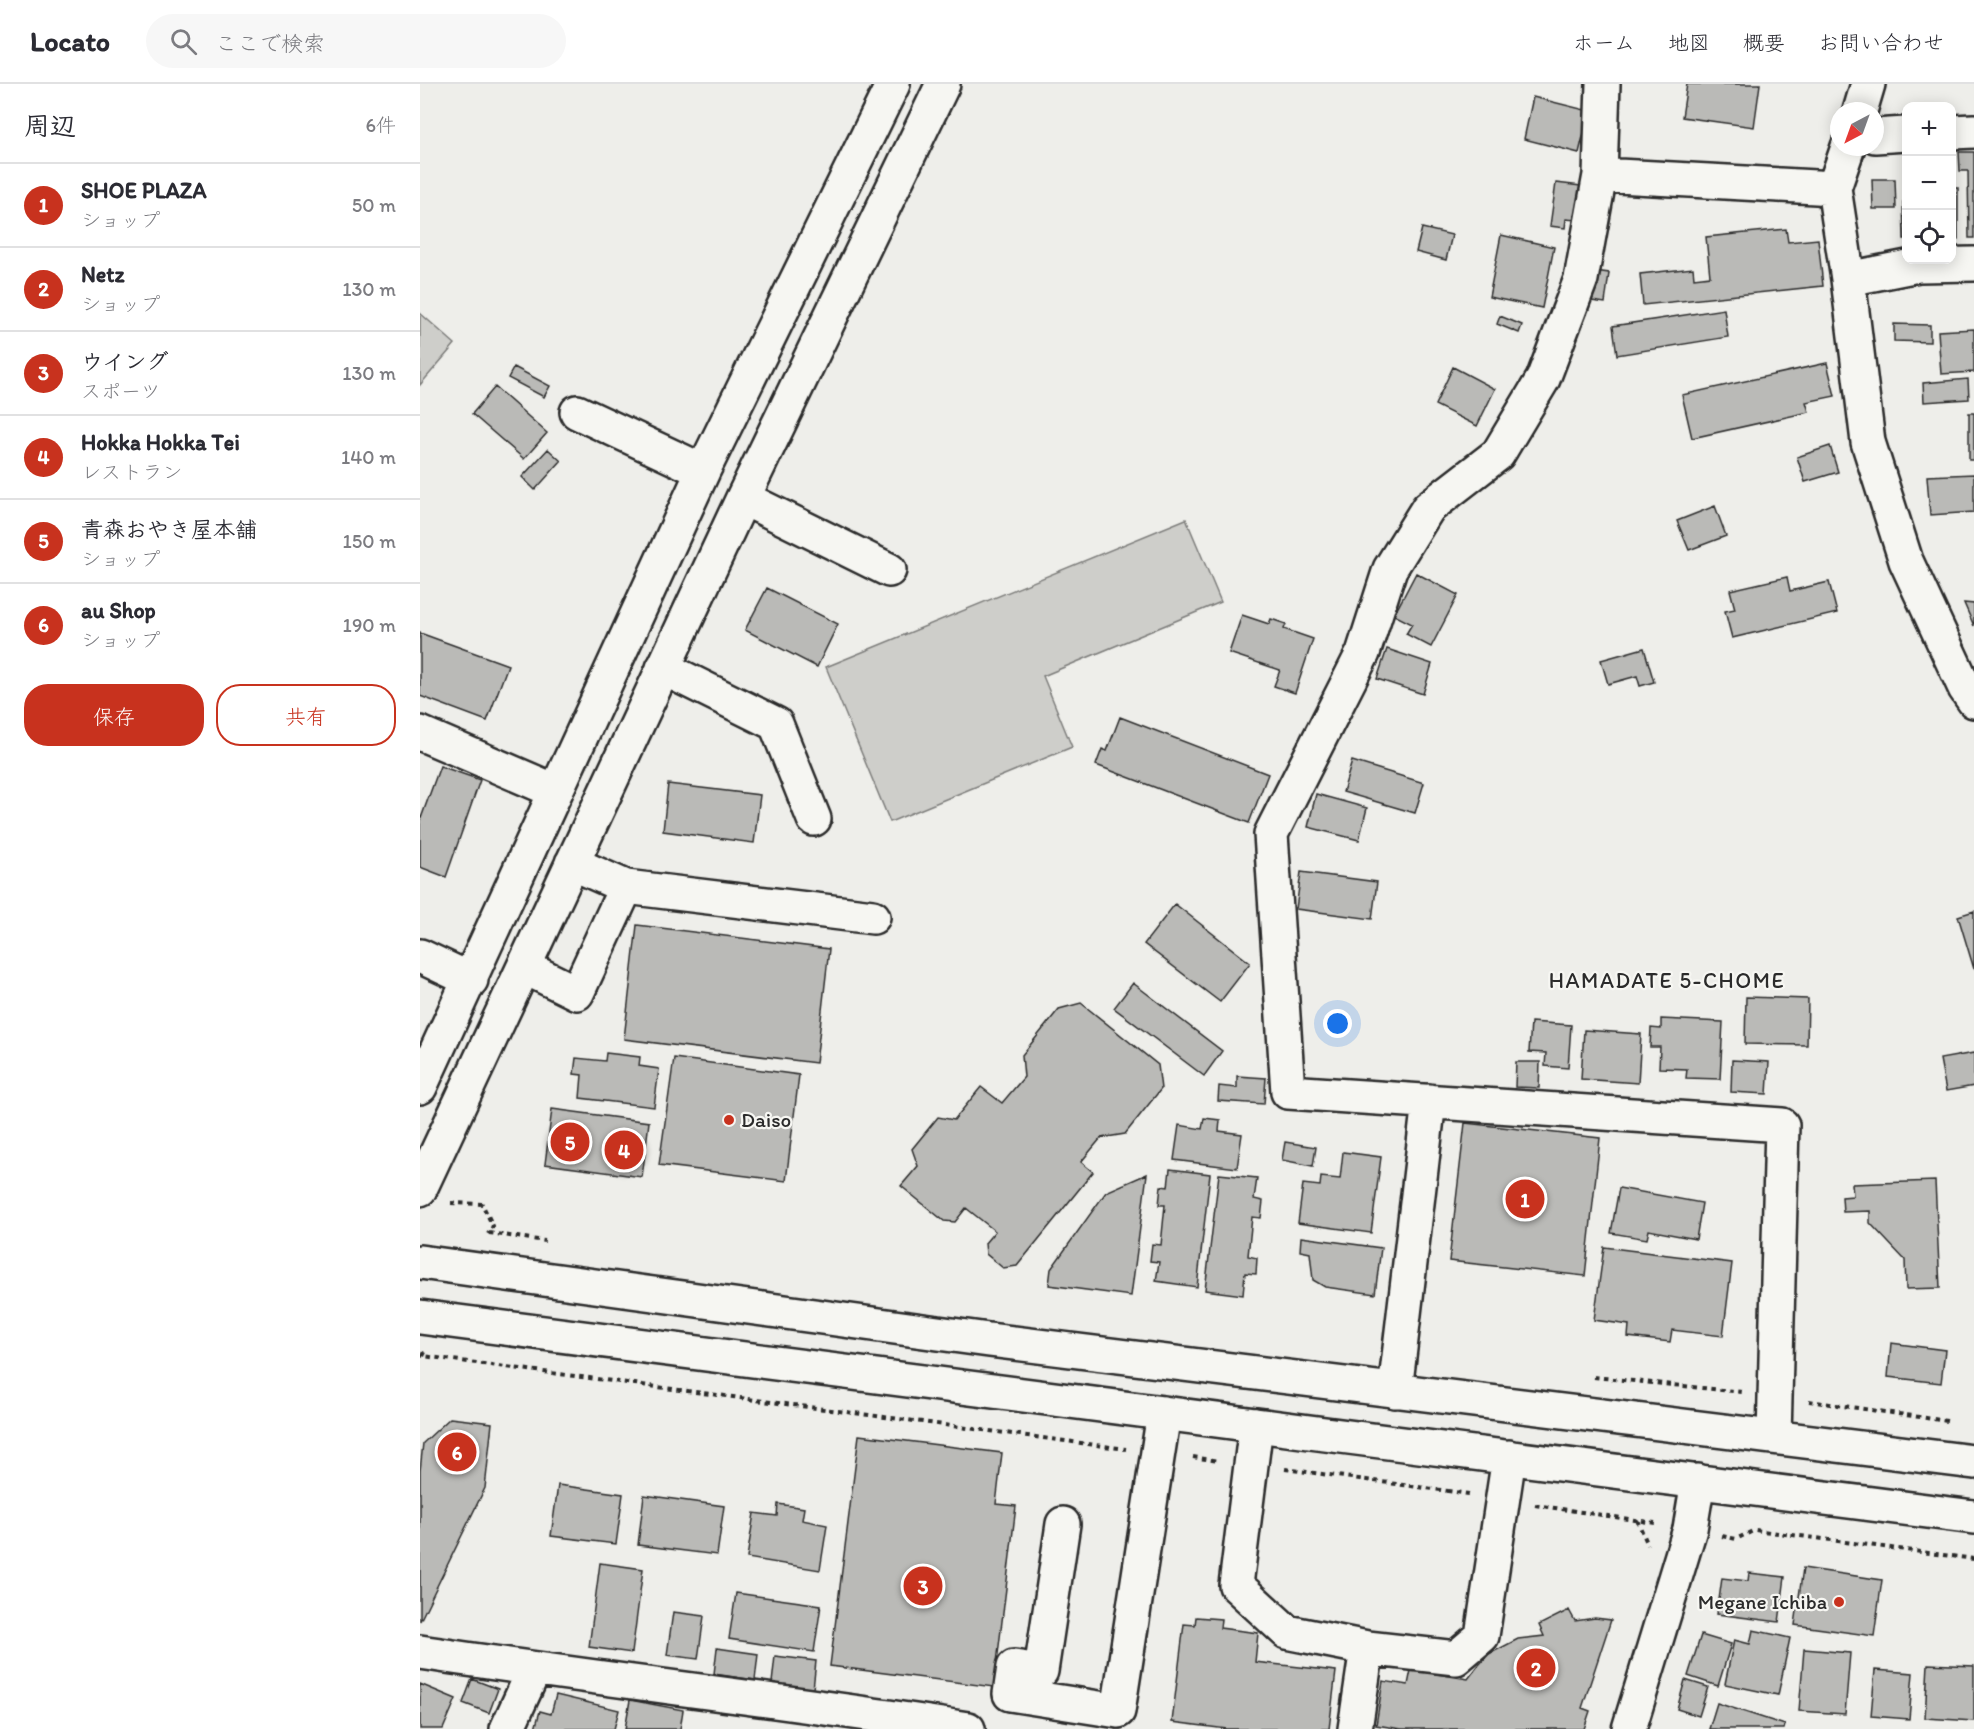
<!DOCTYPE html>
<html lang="ja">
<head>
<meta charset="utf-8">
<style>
	body { margin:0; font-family:Itim,"Klee One",sans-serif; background:#f7f7f7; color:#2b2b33 }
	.controls { position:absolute; right:18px; top:18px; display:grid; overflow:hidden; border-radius:12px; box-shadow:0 3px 15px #0003 }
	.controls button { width:54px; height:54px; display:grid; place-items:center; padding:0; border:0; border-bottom:2px solid #e1e1e2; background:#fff; color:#2b2b33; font:30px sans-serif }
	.compass { position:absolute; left:1410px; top:18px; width:54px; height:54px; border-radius:50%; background:#fff; box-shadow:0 3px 15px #0003; rotate:221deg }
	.you { position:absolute; left:918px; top:940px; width:21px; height:21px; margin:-15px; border:4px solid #fff; border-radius:50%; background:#1a73e8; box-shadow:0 0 0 9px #1a73e833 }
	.badge { display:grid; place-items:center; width:39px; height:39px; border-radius:50%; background:#c8321e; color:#fff; font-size:20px; font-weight:700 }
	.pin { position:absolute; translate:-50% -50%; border:3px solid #fff; box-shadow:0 2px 6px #0006 }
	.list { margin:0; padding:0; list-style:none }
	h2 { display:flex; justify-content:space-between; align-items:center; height:78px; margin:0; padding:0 24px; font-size:26px }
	h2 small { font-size:20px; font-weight:400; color:#7c7c81 }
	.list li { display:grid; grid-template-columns:39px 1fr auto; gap:18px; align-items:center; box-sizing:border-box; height:84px; padding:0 24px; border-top:2px solid #e1e1e2 }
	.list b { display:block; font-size:22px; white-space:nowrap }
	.list p { margin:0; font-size:20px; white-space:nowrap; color:#7c7c81 }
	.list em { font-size:20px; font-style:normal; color:#7c7c81 }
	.actions { display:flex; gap:12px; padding:18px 24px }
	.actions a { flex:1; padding:14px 0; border:2px solid #c8321e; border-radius:24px; text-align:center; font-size:21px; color:#c8321e }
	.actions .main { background:#c8321e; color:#fff }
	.icon { flex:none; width:33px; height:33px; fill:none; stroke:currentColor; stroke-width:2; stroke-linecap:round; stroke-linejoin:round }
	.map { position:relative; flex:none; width:1554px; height:1645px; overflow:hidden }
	header { display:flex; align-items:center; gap:36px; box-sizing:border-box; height:84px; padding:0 30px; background:#fff; border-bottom:2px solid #e1e1e2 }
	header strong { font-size:28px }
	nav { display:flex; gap:33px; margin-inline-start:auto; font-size:21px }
	.search { width:420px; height:54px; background:#f7f7f7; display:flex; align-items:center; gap:15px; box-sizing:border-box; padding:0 21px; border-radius:33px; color:#7c7c81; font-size:22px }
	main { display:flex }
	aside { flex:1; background:#fff }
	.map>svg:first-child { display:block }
	.green { fill:#cececa; stroke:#7c7c7a; stroke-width:1.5 }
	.building { fill:#babab7; stroke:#2b2b2b; stroke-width:1.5 }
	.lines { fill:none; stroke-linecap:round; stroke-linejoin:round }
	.minor-casing { stroke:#2b2b2b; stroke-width:38 }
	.path { stroke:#2b2b2b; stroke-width:4; stroke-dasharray:4.5 4.5; stroke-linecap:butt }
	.minor { stroke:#f6f6f2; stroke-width:33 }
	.poi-dot { fill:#c8321e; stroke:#f6f6f2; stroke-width:2 }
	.labels { text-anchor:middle; stroke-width:4.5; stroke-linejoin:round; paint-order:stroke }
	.poi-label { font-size:21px; fill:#2b2b2b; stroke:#f6f6f2; text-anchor:start }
	.neighbourhood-label { font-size:22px; letter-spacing:1.5px; fill:#2b2b2b; stroke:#f6f6f2 }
</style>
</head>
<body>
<header>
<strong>Locato</strong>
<div class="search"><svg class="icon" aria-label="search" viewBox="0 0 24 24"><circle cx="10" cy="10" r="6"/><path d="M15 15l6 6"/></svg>ここで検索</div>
<nav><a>ホーム</a><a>地図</a><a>概要</a><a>お問い合わせ</a></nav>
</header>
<main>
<aside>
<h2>周辺<small>6件</small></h2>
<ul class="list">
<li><span class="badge">1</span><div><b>SHOE PLAZA</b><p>ショップ</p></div><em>50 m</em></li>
<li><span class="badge">2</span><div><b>Netz</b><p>ショップ</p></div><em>130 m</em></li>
<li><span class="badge">3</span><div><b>ウイング</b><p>スポーツ</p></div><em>130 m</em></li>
<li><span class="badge">4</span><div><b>Hokka Hokka Tei</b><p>レストラン</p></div><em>140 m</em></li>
<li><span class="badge">5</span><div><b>青森おやき屋本舗</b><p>ショップ</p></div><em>150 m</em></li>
<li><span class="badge">6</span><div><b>au Shop</b><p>ショップ</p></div><em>190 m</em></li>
</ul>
<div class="actions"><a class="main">保存</a><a>共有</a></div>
</aside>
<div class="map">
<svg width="1554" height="1645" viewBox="0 0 1554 1645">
	<rect width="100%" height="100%" fill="#eeeeea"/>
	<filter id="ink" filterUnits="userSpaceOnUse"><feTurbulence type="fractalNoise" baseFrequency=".0167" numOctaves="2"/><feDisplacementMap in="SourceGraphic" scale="12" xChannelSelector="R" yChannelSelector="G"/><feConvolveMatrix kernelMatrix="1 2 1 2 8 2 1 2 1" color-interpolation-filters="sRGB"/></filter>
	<g filter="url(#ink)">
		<path class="green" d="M0 229 35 260 0 301Z
			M766 435 801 518 623 592 652 663 470 738 406 583Z"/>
		<path class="building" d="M1267 0H1340L1334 43 1262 33Z
			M1113 13 1169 27 1159 69 1104 55Z
			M1539 68H1554V154H1549L1548 87H1540Z
			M1452 95H1475L1476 125H1453Z
			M1136 99 1161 102 1156 136 1146 135 1145 144 1130 142Z
			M1532 104H1538V155H1532Z
			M1483 118H1486V155H1484Z
			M1002 144 1032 151 1026 176 996 168Z
			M1366 145 1368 158 1398 155 1403 202 1223 221 1220 190 1273 184 1274 194 1290 192 1286 153Z
			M1081 151 1134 163 1122 224 1069 213Z
			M1175 187 1189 189 1185 219 1172 217Z
			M1304 225 1308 253 1197 271 1193 242Z
			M1080 232 1102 241 1099 249 1077 240Z
			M1474 240 1510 241V258L1474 257Z
			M1554 245V288L1521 290 1518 247Z
			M1407 279 1415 312 1386 318 1389 328 1272 354 1262 311Z
			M94 283 130 302 124 313 88 294Z
			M1033 283 1075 305 1057 342 1015 321Z
			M1548 295 1549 315 1504 318 1503 299Z
			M75 303 127 349 104 375 52 330Z
			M1549 329H1554V376H1549Z
			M1410 362 1418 388 1385 398 1377 373Z
			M128 365 141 377 115 406 102 393Z
			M1554 390V428L1510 431 1507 392Z
			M1295 422 1306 452 1269 466 1257 437Z
			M996 489 1038 511 1011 563 986 550 992 540 974 531Z
			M1367 493 1370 507 1409 498 1417 529 1312 554 1305 527 1315 525 1310 506Z
			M347 504 418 540 397 583 325 546Z
			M1544 519 1554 520V542Z
			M822 531 849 540 851 535 866 540 864 545 893 555 875 609 854 602 860 586 809 569Z
			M0 549 88 581 67 637 0 612Z
			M1224 564 1234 598 1220 602 1217 592 1188 600 1181 576Z
			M967 565 1012 580 1003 610 957 595Z
			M700 633 848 690 829 739 676 681 682 665 687 667Z
			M932 677 1004 699 995 729 923 708Z
			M20 682 60 696 26 793 0 783V737Z
			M248 700 340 711 334 759 243 747Z
			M896 710 947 724 939 756 888 743Z
			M881 788 957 798 952 835 876 825Z
			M755 820 830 879 800 918 724 860Z
			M1554 827V885L1538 832Z
			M217 841 409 865 396 979 204 955Z
			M713 899 802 967 784 992 694 924Z
			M1326 913 1388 915 1387 961 1325 960Z
			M661 919 738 981 741 1005 705 1050 681 1054 661 1078 673 1088 597 1182 583 1184 566 1170 565 1159 575 1147 546 1124 535 1138 524 1137 481 1102 498 1082 492 1065 518 1033 534 1036 561 1003 582 1019 604 993 602 971 639 925Z
			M1241 935 1303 938 1300 995 1266 994 1267 985 1239 984 1240 963H1230L1231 944 1241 945Z
			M1111 938 1151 941 1148 984 1125 982 1126 969 1109 968Z
			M1164 946 1221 950 1218 999 1161 995Z
			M186 969 220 973 219 982 239 985 234 1023 160 1014 162 991 154 990 156 974 185 977Z
			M1554 969V1002L1526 1007 1520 975Z
			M254 974 379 991 366 1097 239 1081Z
			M1312 976 1349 978 1347 1010 1311 1008Z
			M1096 978H1120L1119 1004 1095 1003Z
			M817 992 846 994 844 1020 798 1017 799 1002 817 1004Z
			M132 1025 229 1038 222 1093 125 1080Z
			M784 1034 800 1036 799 1047 822 1050 817 1084 754 1076 759 1041 782 1045Z
			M1045 1039 1180 1054 1165 1192 1029 1177Z
			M865 1058 896 1063 893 1082 862 1076Z
			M923 1068 961 1073 951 1149 878 1139 883 1100 900 1102 901 1093 920 1095Z
			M750 1085 790 1090 777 1203 736 1197 739 1178 730 1177 732 1160 741 1161 745 1121H739L741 1102 748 1103Z
			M727 1090 711 1212 629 1201 631 1185 686 1108Z
			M799 1090 837 1094 834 1115 843 1117 841 1134 832 1133 828 1172 837 1174 836 1190 825 1189 823 1211 785 1206Z
			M1515 1097 1520 1204 1486 1205 1485 1176 1450 1139V1127L1423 1128 1422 1113 1433 1112 1432 1100Z
			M1199 1104 1282 1119 1276 1155 1229 1146 1227 1155 1191 1149Z
			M881 1153 961 1164 955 1210 905 1203 893 1196 890 1169 880 1167Z
			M1184 1163 1312 1179 1303 1252 1252 1246 1250 1258 1208 1253 1209 1241 1174 1236Z
			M1471 1259 1525 1266 1521 1299 1468 1293Z
			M30 1334 72 1339 65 1404 0 1537V1387L3 1359Z
			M439 1351 582 1369 576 1420 596 1422 574 1603 410 1582Z
			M138 1401 203 1410 196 1460 131 1452Z
			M224 1411 304 1422 297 1471 218 1461Z
			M358 1420 384 1424 382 1436 407 1441 400 1486 327 1474 334 1429 357 1432Z
			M180 1479 223 1485 212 1569 169 1563Z
			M1383 1484 1462 1496 1454 1552 1375 1541Z
			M1329 1489 1365 1493 1359 1538 1297 1530 1302 1494 1328 1497Z
			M316 1509 401 1521 394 1568 309 1555Z
			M1149 1526 1155 1537 1175 1534 1191 1536 1162 1624 1170 1627 1164 1645H982L956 1641 963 1597 988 1601 991 1586 1048 1595 1058 1582 1069 1570 1098 1555 1124 1552 1119 1541Z
			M253 1528 284 1532 278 1575 247 1571Z
			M776 1533 801 1535 800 1544 838 1549 835 1578 916 1587 909 1645H807L752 1638 764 1540 775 1541Z
			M1333 1546 1370 1554 1358 1611 1305 1600 1314 1556 1330 1560Z
			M1281 1551 1311 1560 1298 1602 1268 1592Z
			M297 1564 338 1570 335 1596 294 1590Z
			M1384 1565 1430 1569 1425 1630 1379 1627Z
			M355 1572 396 1577 393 1605 352 1599Z
			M1508 1580 1554 1582V1637L1505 1634Z
			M1455 1586 1493 1589 1489 1635 1451 1632Z
			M52 1595 78 1605 69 1629 43 1619Z
			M1265 1596 1288 1603 1279 1632 1257 1625Z
			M0 1600 36 1615 23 1645H0Z
			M136 1611 199 1626 194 1645H115L120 1627 131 1630Z
			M210 1616 263 1626 260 1645H205Z
			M1297 1619 1365 1641 1364 1645H1289Z"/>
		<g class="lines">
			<defs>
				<path id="minor" d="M1183 0 1180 91 1414 104 1428 195 1448 358 1486 477 1545 604 1554 617
					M1440 27 1448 0
					M1532 48 1554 47
					M1455 52 1486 50
					M1180 91 1161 195 1123 295 1078 370 1008 424 970 485 943 569 851 750 868 1008 1362 1041 1354 1353
					M1414 104 1428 63
					M1428 195 1498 181 1554 180
					M157 328 283 387
					M323 414 469 486
					M243 584 356 640 394 735
					M0 649 135 707
					M152 779 206 803 453 833
					M0 872 51 896
					M104 883 157 909 206 803
					M0 1003 283 387 473 0
					M0 1105 323 414 523 0
					M0 1178 569 1256 1554 1378
					M0 1233C518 1303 1036 1365 1554 1433
					M975 1307 1009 1017
					M836 1341 816 1501 867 1548 947 1564
					M643 1440 621 1587 594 1583 590 1610 698 1627 744 1329
					M0 1568C182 1596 366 1616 548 1645
					M87 1645 114 1586
					M935 1645 947 1564 1036 1574 1062 1552 1089 1373
					M1209 1645 1270 1445 1278 1397"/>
			</defs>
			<use href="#minor" class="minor-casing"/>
			<path class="path" d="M31 1119 62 1120 73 1142 68 1150
				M69 1149 125 1157
				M5 1268 3 1272 706 1365
				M1174 1293 1322 1308
				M1389 1317 1527 1337
				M773 1373 798 1377
				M865 1385 1028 1407
				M1028 1406V1407L1049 1410
				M1115 1421 1235 1439
				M1217 1436 1228 1461
				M1302 1452 1316 1455 1335 1446 1554 1475"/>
			<use href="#minor" class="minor"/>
		</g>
	</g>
	<g class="poi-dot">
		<circle cx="309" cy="1036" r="6"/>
		<circle cx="1419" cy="1518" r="6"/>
	</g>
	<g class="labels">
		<g class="poi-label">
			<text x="321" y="1043">Daiso</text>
			<text x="1407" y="1525" text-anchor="end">Megane Ichiba</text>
		</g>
		<g class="neighbourhood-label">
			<text x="1247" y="904">HAMADATE 5-CHOME</text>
		</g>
	</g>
</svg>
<div class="controls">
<button>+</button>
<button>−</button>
<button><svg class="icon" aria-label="locate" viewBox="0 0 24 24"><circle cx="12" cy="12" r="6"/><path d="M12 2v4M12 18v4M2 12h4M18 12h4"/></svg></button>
</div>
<svg class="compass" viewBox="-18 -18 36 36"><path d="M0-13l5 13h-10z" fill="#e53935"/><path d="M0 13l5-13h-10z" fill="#7c7c81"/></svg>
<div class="you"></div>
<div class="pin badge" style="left:1105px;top:1115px">1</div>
<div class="pin badge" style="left:1116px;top:1584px">2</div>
<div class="pin badge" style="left:503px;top:1502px">3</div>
<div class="pin badge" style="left:204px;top:1066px">4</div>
<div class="pin badge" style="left:150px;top:1058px">5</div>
<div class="pin badge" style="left:37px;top:1368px">6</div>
</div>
</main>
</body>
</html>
